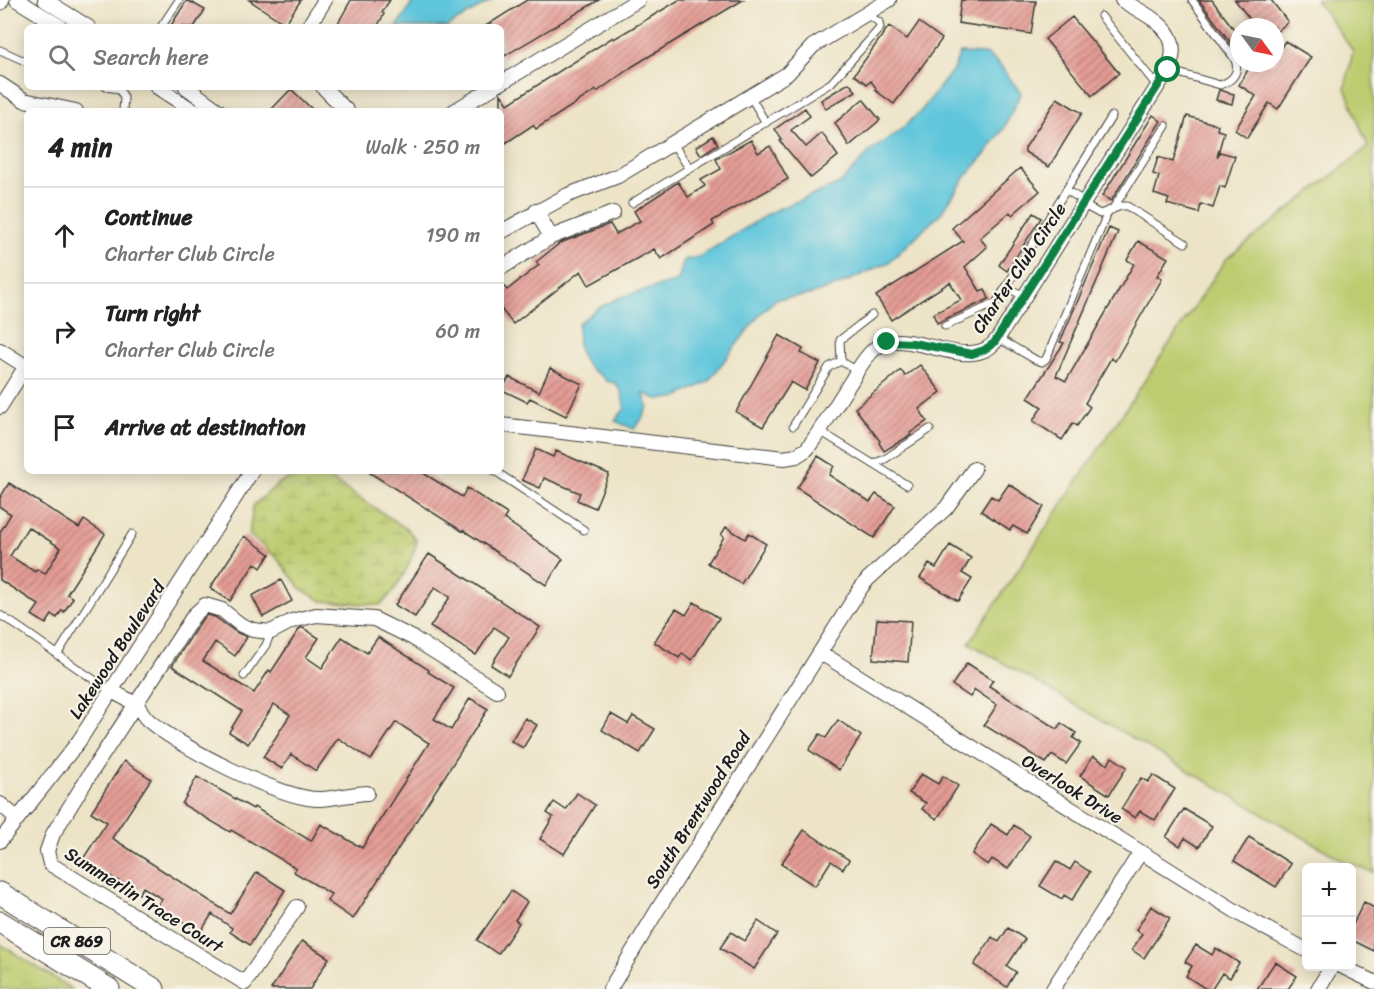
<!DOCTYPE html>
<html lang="en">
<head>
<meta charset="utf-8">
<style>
	body { margin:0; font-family:Sriracha,sans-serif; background:#f2f2f2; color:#222 }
	.controls { position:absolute; right:18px; bottom:18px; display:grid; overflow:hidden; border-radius:9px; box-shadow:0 3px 15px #0003 }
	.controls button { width:54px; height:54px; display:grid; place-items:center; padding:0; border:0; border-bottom:2px solid #e0e0e0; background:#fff; color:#222; font:30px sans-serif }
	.compass { position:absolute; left:1230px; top:18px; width:54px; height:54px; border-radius:50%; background:#fff; box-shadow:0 3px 15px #0003; rotate:123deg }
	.stop { position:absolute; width:18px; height:18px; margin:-14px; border:4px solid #0b8043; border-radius:50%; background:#fff }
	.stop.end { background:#0b8043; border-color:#fff; box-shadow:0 2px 6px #0008 }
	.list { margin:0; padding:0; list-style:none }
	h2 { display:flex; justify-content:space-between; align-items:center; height:78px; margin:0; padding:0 24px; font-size:26px }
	h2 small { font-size:20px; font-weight:400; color:#767676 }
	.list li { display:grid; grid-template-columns:39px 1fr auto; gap:18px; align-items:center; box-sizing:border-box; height:96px; padding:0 24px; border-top:2px solid #e0e0e0 }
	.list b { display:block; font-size:22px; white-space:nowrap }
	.list p { margin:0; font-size:20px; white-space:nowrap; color:#767676 }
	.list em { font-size:20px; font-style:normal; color:#767676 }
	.icon { flex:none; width:33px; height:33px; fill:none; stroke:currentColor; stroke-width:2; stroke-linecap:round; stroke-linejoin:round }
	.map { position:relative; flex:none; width:1374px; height:989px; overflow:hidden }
	.search { position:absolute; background:#fff; box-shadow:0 3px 15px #0003; left:24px; top:24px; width:480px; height:66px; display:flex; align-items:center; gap:15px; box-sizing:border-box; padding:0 21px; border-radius:9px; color:#767676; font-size:22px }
	.panel { position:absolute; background:#fff; box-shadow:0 3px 15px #0003; left:24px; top:108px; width:480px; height:366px; border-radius:9px }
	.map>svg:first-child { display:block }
	.green { fill:#bdcc6f; stroke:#6c7446; stroke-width:1.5 }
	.wetland { fill:url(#wetland-marsh); stroke:#6c7446; stroke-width:1.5 }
	.park { fill:url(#park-tufts); stroke:#6c7446; stroke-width:1.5 }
	.water { fill:#5fc6dc; stroke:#3e717c; stroke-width:1.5 }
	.building { fill:url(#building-hatch); fill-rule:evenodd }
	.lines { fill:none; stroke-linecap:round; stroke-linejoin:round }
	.service-casing { stroke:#3b3a36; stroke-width:9 }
	.minor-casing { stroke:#3b3a36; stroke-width:16 }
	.primary-casing { stroke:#3b3a36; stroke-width:23 }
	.service { stroke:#fff; stroke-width:7 }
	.minor { stroke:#fff; stroke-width:14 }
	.primary { stroke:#fff; stroke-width:21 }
	.route { stroke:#0b8043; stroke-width:8 }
	.labels { text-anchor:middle; stroke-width:4.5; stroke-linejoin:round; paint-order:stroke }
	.shield { fill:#f7f3e8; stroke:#5e5c59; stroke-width:1.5 }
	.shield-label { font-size:16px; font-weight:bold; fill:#1c1c1c }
	.street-label { font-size:18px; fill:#1c1c1c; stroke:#f7f3e8 }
</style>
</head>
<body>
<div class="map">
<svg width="1374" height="989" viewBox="0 0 1374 989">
	<defs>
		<pattern id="wetland-marsh" width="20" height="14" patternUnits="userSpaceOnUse" patternTransform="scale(1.5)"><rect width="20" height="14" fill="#bdcc6f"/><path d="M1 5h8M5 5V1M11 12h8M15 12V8" fill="none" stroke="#a2af60"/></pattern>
		<pattern id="park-tufts" width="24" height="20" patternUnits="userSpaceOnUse" patternTransform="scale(1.5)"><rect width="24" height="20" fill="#bdcc6f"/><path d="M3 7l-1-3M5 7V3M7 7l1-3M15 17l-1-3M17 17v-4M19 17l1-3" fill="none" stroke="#a2af60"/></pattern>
		<pattern id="building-hatch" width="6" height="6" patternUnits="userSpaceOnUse" patternTransform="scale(1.5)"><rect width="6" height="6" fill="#e49c95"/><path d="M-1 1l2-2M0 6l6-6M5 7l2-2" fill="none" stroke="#b87e79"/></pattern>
	</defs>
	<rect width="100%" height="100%" fill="#f7f3e8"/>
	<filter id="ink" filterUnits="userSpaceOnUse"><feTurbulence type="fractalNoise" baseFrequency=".0167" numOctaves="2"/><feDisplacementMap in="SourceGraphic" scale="12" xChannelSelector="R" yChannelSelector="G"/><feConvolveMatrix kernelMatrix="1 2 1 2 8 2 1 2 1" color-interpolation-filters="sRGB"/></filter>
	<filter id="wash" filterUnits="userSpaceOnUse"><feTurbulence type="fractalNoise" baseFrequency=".008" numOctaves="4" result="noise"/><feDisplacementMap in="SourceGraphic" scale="24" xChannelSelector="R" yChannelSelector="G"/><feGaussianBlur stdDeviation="1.35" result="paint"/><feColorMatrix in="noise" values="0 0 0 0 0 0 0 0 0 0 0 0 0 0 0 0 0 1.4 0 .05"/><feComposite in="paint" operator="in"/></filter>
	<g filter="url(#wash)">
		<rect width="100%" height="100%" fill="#ede4c7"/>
		<path class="green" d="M1316 0H1374V873L1344 861 969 643 1226 259 1368 147 1345 88 1353 51Z"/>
		<path class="wetland" d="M304 472 326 476 407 529 417 541C411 564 398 590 380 605L322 601 301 589 276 557 249 535 253 506 279 483Z"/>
		<path class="park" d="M0 944 72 989H0Z"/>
		<path class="water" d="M414 0H492L447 27H397Z
			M960 53 986 54 999 64 1021 93 1004 128 983 157 967 175 941 213 889 262 839 285 809 295 776 299 760 314 708 382 675 398 657 399 643 393 648 406 642 419 634 429 615 421 625 408 621 391 615 383 606 381C603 375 597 374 591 369 577 357 577 342 578 324L598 308 621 297 678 281 684 260 699 257 773 211 840 184 868 153 897 133 921 111 953 70Z"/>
		<g id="blocks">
			<path class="building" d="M187 0 205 10 194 27H170Z
				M249 0H301L285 24Z
				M351 0H390L382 12 384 14 377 27H336Z
				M527 0H599L501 58V27H484Z
				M679 0H743L633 66 597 92 596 90 536 129 533 125 501 146V94L508 104 613 37 614 39Z
				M961 0 1036 1 1031 34 958 23Z
				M1199 0H1212L1239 36V54Z
				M1235 0H1271L1288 22 1275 33V27H1256Z
				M1072 17 1119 73 1092 96 1045 39Z
				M919 22 942 39 894 104 875 90 876 88 871 81 867 84 854 75 889 26 907 39Z
				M1285 41 1311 57 1278 109 1269 103 1247 138 1235 130 1256 96 1239 85 1249 68 1245 63H1275V57Z
				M849 83 856 91 826 109 821 100Z
				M291 89 314 111H270Z
				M1219 90 1234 94 1232 104 1216 100Z
				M1057 98 1082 113 1049 167 1025 152V148Z
				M863 99 880 120 849 146 835 123Z
				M805 108 810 116 791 130 806 147 822 133 838 156 811 178 780 141 782 140 775 129Z
				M1153 115 1161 121 1111 201 1102 196Z
				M1187 116 1218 125 1217 130 1224 132 1217 157 1220 152 1235 156 1225 188 1220 186 1213 208 1201 204 1199 213 1167 204 1169 199 1154 194 1159 176 1153 174 1158 157 1173 162Z
				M713 136 718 144 701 155 696 147Z
				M751 140 758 153 770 146 788 179 712 221 714 225 661 259 654 249 589 285 581 271 513 324 501 309V283L507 290 539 265 536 262 560 243 610 224 616 234 640 221 634 211 678 182 688 197 705 186 701 180 721 169 716 159Z
				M1020 168 1040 191 1012 215 1010 212 980 238 987 247 965 267 980 291 985 289 989 299 937 323 933 314 961 300 950 282 891 320 876 296 963 241 952 228Z
				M1033 213 1041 218 1007 271 999 265Z
				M1109 228 1118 232 1056 376 1066 381 1134 264 1127 260 1138 241 1168 258 1157 276 1162 279 1115 361 1111 358 1085 403 1090 407 1077 426 1073 423 1062 440 1033 421 1042 407 1028 398 1064 343 1060 342Z
				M779 335 803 349 801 353 820 363 805 390 791 382 763 427 736 412Z
				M920 365 941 392 919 409 927 421 910 433 911 435 884 451 879 443 880 441 855 408 901 370 905 376Z
				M550 368 582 384 566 416 530 398 527 402 502 390 509 377 539 392Z
				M536 449 553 457 556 451 609 474 595 508 577 500 580 493 544 478 540 488 522 480Z
				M818 456 834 466 829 475 870 502 876 494 895 506 874 538 797 488Z
				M367 471H420L462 497 467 488 507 514 504 519 563 559 546 585 463 530 462 531Z
				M9 483 79 528 84 520 105 534 67 594 73 598 64 612 62 610 57 618 52 615 46 624 32 615 39 605 0 580V532L11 514 0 507V498ZM28 527 61 548 45 574 37 569 35 572 10 556Z
				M1009 484 1044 507 1027 534 1013 526 1010 530 981 511 991 496 998 500Z
				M726 527 745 539 749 533 766 544 741 584 708 563 724 537 721 535Z
				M244 536 270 554 261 568 255 563 230 601 210 588Z
				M950 545 971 558 962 573 972 579 958 601 920 578 929 564 936 568Z
				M429 554 540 627 508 676 491 665 509 637 494 627 476 655 430 627 450 597 435 587 415 617 395 605Z
				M281 580 292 601 263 617 252 596Z
				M694 602 719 618 692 660 682 653 679 658 654 642 676 609 686 615Z
				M207 615 215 617 236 632 247 637 235 656 215 642 203 661 254 693 269 670 271 672 300 628H303L319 638 306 657 322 668 342 637 367 653 378 637 429 670 428 672 454 688 434 719 451 730 470 698 488 709 353 919 327 901 331 894 294 872 296 868 231 830 230 832 182 804 197 777 253 809 254 807 311 841 321 824 362 848 429 743 396 722 371 760 338 738 316 771 291 754 282 769 263 757 290 715 274 704 248 744 229 732 242 711 172 666 201 621Z
				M877 619 911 621 908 662 873 659Z
				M967 663 993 680 989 686 1057 729 1061 723 1076 733 1073 738 1081 743 1066 764 1052 755 1046 763 984 725 997 705 975 690 970 697 952 685Z
				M611 714 628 724 633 716 655 729 640 753 602 730Z
				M525 718 537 725 523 748 511 741Z
				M838 720 861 736 839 770 809 750 820 734 826 738Z
				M1093 756 1108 765 1112 757 1127 767 1109 795 1080 776Z
				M124 761 151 779 112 838 230 914 257 872 285 890 250 945 230 932 232 928 212 914 200 933 157 905 162 899 143 887 139 894 83 859 107 822 91 812Z
				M921 774 938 784 943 776 958 786 937 819 922 809 926 803 909 793Z
				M1153 775 1175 789 1155 820 1140 811 1135 818 1121 809 1141 778 1148 782Z
				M577 793 595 805 564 854 540 839 553 817 547 813 554 802 566 810Z
				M1184 809 1212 826 1199 847 1185 838 1180 846 1166 837Z
				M991 824 1008 835 1014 825 1030 836 1008 869 992 859 988 865 972 854Z
				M804 830 849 860 843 869 831 861 815 886 781 864Z
				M1249 837 1291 864 1276 887 1234 861Z
				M1056 861 1070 870 1075 862 1090 872 1072 900 1064 895 1062 899 1040 886Z
				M511 891 527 902 515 920 519 923 498 954 477 940Z
				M1364 902 1374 908V951L1352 940V926Z
				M1151 906 1170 918 1144 958 1132 950 1142 934 1136 930Z
				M758 921 777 934 754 969 720 948 731 932 745 941Z
				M1008 928 1025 939 1007 966 1016 972 1007 987 974 965 992 937 999 942Z
				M302 941 329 958 310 989H271Z
				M1196 945 1212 955 1216 948 1239 963 1230 978 1222 973 1212 989H1206L1186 976 1192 966 1185 962Z
				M1275 962 1297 976 1288 989H1257Z"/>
		</g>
	</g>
	<g filter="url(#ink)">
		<use href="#blocks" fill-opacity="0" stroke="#3b3a36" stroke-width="1.5"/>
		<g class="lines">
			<defs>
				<path id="service" d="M1101 16 1157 86
					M161 27 179 0
					M0 50 27 62
					M1168 70 1220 85C1233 81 1241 71 1234 58L1192 0
					M106 87 119 89 124 97 123 111
					M750 96 766 123
					M672 142 689 168
					M1066 190 1112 116
					M632 203 831 83 880 28 879 22 866 14
					M1082 204 1100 214 1121 206H1127L1185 243
					M1112 210 1166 126
					M1024 296 1006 287 1066 190 1084 201
					M945 326 996 303 1006 287
					M998 338 1036 360 1042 362 1046 359 1108 212
					M841 361 840 340 872 315
					M793 426 829 367 841 361 857 371
					M820 431 907 485
					M873 464 885 459 930 429
					M495 471 584 530
					M0 615C39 639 73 668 112 691
					M57 655 132 534
					M244 676 266 645 271 632"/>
				<path id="minor" d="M17 0 61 27
					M45 0 88 27
					M0 3 2 0
					M308 27 325 0
					M501 83 638 0
					M0 84 24 100 76 111
					M157 87 194 111
					M186 87 219 111
					M323 87 347 111
					M454 111 494 87
					M501 232 568 195 618 176 787 74 813 46 889 0
					M551 237 613 213
					M501 268 551 237 536 211
					M0 350 27 367
					M0 407 26 366
					M501 425 784 458 796 456 807 449C823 427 837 403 852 380 858 369 867 354 877 347 909 324 972 378 998 338L1168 70C1186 30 1150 18 1122 0
					M821 653 1245 917 1306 950
					M112 691C120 696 130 700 136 705 141 709 143 716 148 720 176 745 284 801 321 799 336 798 351 794 367 793
					M0 804 17 818
					M0 841 79 741 252 471
					M297 907 245 983 50 864 47 851 53 834 90 774 194 615 205 605 222 610 241 625 253 630 271 632 292 621 316 615 374 619 413 638 497 691
					M1341 966 1374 982
					M610 989 658 909 860 589 868 579 946 508 974 469
					M1053 989 1140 853
					M1318 989 1332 966"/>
				<path id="primary" d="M0 893 154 989
					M0 922 109 989"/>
			</defs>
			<use href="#service" class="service-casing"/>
			<use href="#minor" class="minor-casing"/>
			<use href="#primary" class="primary-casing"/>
			<use href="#service" class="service"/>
			<use href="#minor" class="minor"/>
			<use href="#primary" class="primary"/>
		</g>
	</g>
	<g class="lines" filter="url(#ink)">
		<path class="route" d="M887 342 913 343 972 354 984 350 994 343 1168 70"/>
	</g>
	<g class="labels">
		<rect class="shield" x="44" y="928" width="66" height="26" rx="4.5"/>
		<g class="shield-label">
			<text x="77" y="947">CR 869</text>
		</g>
		<g class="street-label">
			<text transform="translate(1019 268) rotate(-56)" y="6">Charter Club Circle</text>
			<text transform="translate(117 650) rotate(-57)" y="6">Lakewood Boulevard</text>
			<text transform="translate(1072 789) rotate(32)" y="6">Overlook Drive</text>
			<text transform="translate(698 810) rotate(-58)" y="6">South Brentwood Road</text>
			<text transform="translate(144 900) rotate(32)" y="6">Summerlin Trace Court</text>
		</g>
	</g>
</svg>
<div class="controls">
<button>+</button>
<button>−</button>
</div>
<svg class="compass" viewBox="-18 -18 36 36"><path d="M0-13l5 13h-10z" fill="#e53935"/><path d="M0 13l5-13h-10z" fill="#767676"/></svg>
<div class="stop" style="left:1168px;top:70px"></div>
<div class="stop end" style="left:887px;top:342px"></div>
<div class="search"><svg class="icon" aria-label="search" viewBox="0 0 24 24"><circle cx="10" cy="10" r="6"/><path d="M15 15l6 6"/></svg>Search here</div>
<section class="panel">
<h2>4 min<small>Walk · 250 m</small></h2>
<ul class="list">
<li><svg class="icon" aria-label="ahead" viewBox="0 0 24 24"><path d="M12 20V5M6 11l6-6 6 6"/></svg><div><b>Continue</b><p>Charter Club Circle</p></div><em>190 m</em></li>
<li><svg class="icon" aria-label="right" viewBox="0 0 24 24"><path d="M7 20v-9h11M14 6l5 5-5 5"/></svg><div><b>Turn right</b><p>Charter Club Circle</p></div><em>60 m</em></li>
<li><svg class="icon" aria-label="arrive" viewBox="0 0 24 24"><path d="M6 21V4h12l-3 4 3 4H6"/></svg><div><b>Arrive at destination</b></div></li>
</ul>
</section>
</div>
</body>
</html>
